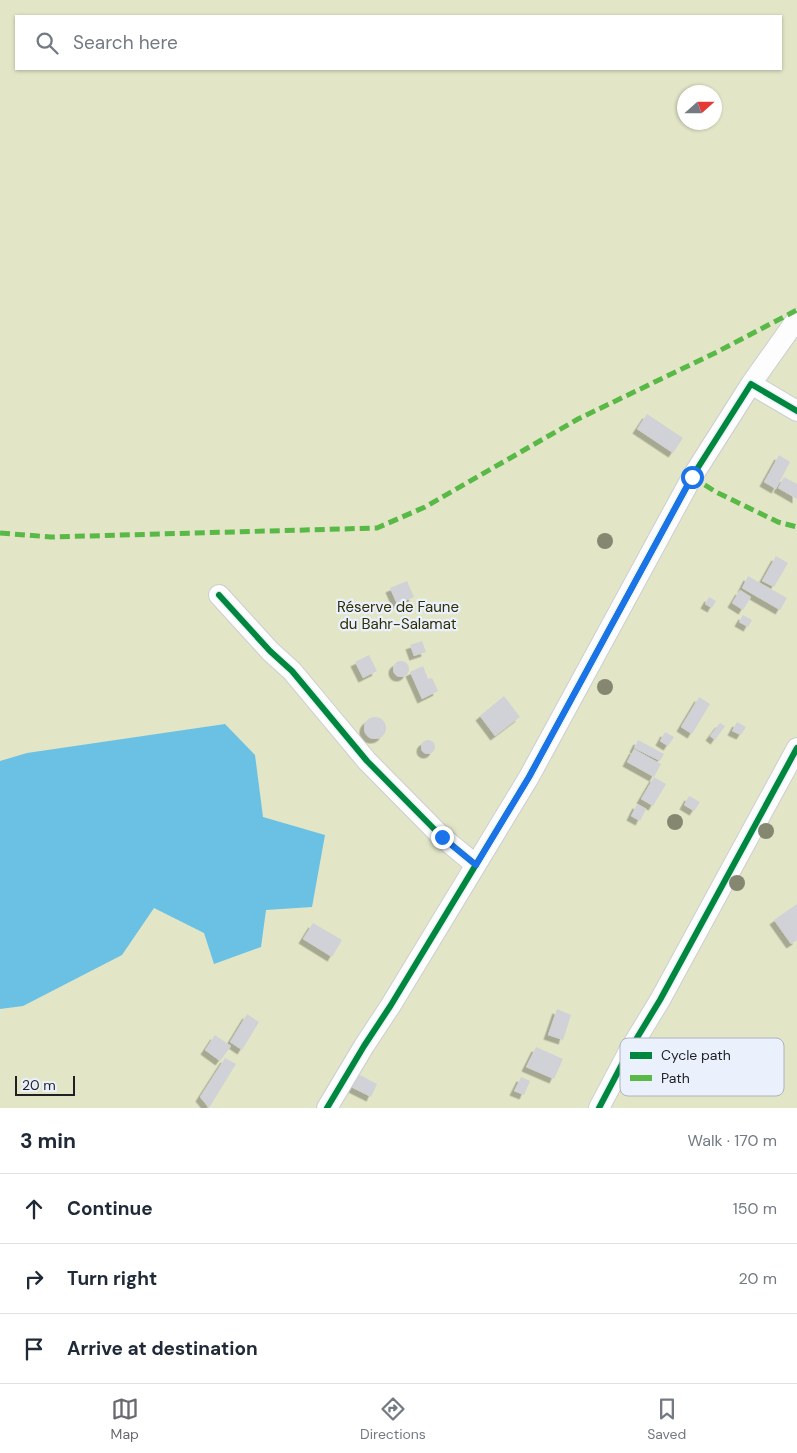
<!DOCTYPE html>
<html lang="en">
<head>
<meta charset="utf-8">
<style>
	body { margin:0; font-family:"DM Sans",sans-serif; background:#f2f2f3; color:#1f2937 }
	.compass { position:absolute; left:677px; top:85px; width:45px; height:45px; border-radius:50%; background:#fff; box-shadow:0 1px 4px #0004; rotate:69deg }
	.scale { position:absolute; left:15px; bottom:12px; width:60px; box-sizing:border-box; padding-left:5px; border:2px solid #1f2125; border-top:0; font-size:14px; line-height:18px; white-space:nowrap; color:#1f2125; -webkit-text-stroke:4px #ebf1fc; paint-order:stroke }
	.stop { position:absolute; width:15px; height:15px; margin:-11px; border:4px solid #1a73e8; border-radius:50%; background:#fff }
	.stop.end { background:#1a73e8; border-color:#fff; box-shadow:0 1px 5px #0008 }
	.list { margin:0; padding:0; list-style:none }
	h2 { display:flex; justify-content:space-between; align-items:center; height:65px; margin:0; padding:0 20px; font-size:21px }
	h2 small { font-size:16px; font-weight:400; color:#747a83 }
	.list li { display:grid; grid-template-columns:32px 1fr auto; gap:15px; align-items:center; box-sizing:border-box; height:70px; padding:0 20px; border-top:1px solid #e0e1e3 }
	.list b { display:block; font-size:19px; white-space:nowrap }
	.list em { font-size:16px; font-style:normal; color:#747a83 }
	.icon { flex:none; width:28px; height:28px; fill:none; stroke:currentColor; stroke-width:2; stroke-linecap:round; stroke-linejoin:round }
	.map { position:relative; flex:none; width:797px; height:1108px; overflow:hidden }
	.search { position:absolute; background:#fff; box-shadow:0 1px 4px #0004; left:15px; right:15px; top:15px; height:55px; display:flex; align-items:center; gap:12px; box-sizing:border-box; padding:0 18px; border-radius:0px; color:#747a83; font-size:19px }
	.sheet { height:275px; background:#fff }
	nav { display:flex; justify-content:space-around; align-items:center; box-sizing:border-box; height:70px; border-top:1px solid #e0e1e3; background:#fff; font-size:14px; color:#747a83 }
	nav a { display:grid; justify-items:center; gap:2px }
	nav .on { color:#686a6f }
	.map>svg:first-child { display:block }
	.green { fill:#e2e5c6; fill-rule:evenodd }
	.water { fill:#6ac1e4 }
	.building { fill:#d0d2d7; filter:url(#shadow) }
	.lines { fill:none; stroke-linecap:round; stroke-linejoin:round }
	.street-casing { stroke:#ccced3; stroke-width:22 }
	.street { stroke:#fdfdfe; stroke-width:20 }
	.quiet { stroke:#58b947; stroke-width:5; stroke-dasharray:10 5; stroke-linecap:butt }
	.cycleway-casing { stroke:#ebf1fc; stroke-width:9 }
	.cycleway { stroke:#00873e; stroke-width:6 }
	.tree { fill:#858771 }
	.route { stroke:#1a73e8; stroke-width:6 }
	.labels { text-anchor:middle; stroke-width:4.5; stroke-linejoin:round; paint-order:stroke }
	.park-label { font-size:15px; fill:#2f2f03; stroke:#ebf1fc }
	.key { fill:#ebf1fc; stroke:#aeb3bc; stroke-width:1 }
	.key-label { font-size:14px; fill:#1f2125 }
</style>
</head>
<body>
<div class="map">
<svg width="797" height="1108" viewBox="0 0 797 1108">
	<defs>
		<filter id="shadow"><feDropShadow dx="-4.5" dy="4.5" stdDeviation="0" flood-color="#0004"/></filter>
	</defs>
	<rect width="100%" height="100%" fill="#eff2f8"/>
	<path class="green" d="M0 0H797V1108H0ZM16 16H781V69H16ZM684 92H714V122H684Z"/>
	<path class="water" d="M225 724 255 755 263 817 325 835 312 907 266 910 261 947 214 964 204 933 154 908 122 955 23 1006 0 1009V761L27 753Z"/>
	<path class="building" d="M647 414 683 438 673 453 637 429Z
		M779 455 790 462 776 489 764 482Z
		M784 477 797 484V499L778 488Z
		M776 556 788 563 774 587 762 581Z
		M748 576 787 598 780 610 742 588Z
		M407 581 414 597 397 604 390 588Z
		M740 590 751 597 743 610 732 603Z
		M709 597 716 601 712 608 705 604Z
		M743 615 752 620 748 627 739 622Z
		M422 641 426 652 414 656 410 645Z
		M369 655 377 671 363 678 355 662Z
		M393 669a8 8 0 1 1 16 0a8 8 0 1 1-16 0Z
		M423 666 428 679 432 678 438 691 422 699 410 672Z
		M504 696 520 717 495 736 480 716Z
		M699 697 710 704 692 734 681 727Z
		M364 728a11 11 0 1 1 22 0a11 11 0 1 1-22 0Z
		M737 722 746 727 741 735 732 731Z
		M720 723 725 726 715 740 710 736Z
		M665 732 674 737 668 746 660 741Z
		M421 747a7 7 0 1 1 14 0a7 7 0 1 1-14 0Z
		M638 740 664 754 660 761 634 748Z
		M634 749 661 764 654 777 627 762Z
		M654 777 666 784 653 806 641 799Z
		M689 796 700 802 694 811 684 805Z
		M637 804 646 809 640 821 631 816Z
		M797 904V940L791 944 774 920Z
		M313 923 342 940 332 957 303 939Z
		M557 1009 571 1015 563 1040 548 1035Z
		M247 1014 259 1022 242 1050 230 1042Z
		M215 1035 231 1046 220 1061 205 1050Z
		M536 1047 563 1059 554 1079 526 1067Z
		M225 1058 236 1064 209 1108 200 1097Z
		M358 1074 377 1084 371 1097 351 1087Z
		M521 1077 530 1081 524 1095 514 1091Z"/>
	<g class="lines">
		<defs>
			<path id="street" d="M751 384 797 319
				M219 595 270 651 292 671 367 761 442 837 476 865
				M327 1108 364 1046 391 1005 529 777 692 477 751 384 797 411
				M599 1108 629 1051 660 1000 797 748"/>
		</defs>
		<use href="#street" class="street-casing"/>
		<use href="#street" class="street"/>
		<path class="quiet" d="M692 477 716 492 778 522 797 527
			M0 533 51 537 377 528 425 507 578 419 715 353 797 310"/>
		<defs>
			<path id="cycleway" d="M219 595 270 651 292 671 367 761 442 837 476 865
				M327 1108 364 1046 391 1005 529 777 692 477 751 384 797 411
				M599 1108 629 1051 660 1000 797 748"/>
		</defs>
		<use href="#cycleway" class="cycleway-casing"/>
		<use href="#cycleway" class="cycleway"/>
	</g>
	<g class="tree">
		<circle cx="605" cy="541" r="8"/>
		<circle cx="605" cy="687" r="8"/>
		<circle cx="675" cy="822" r="8"/>
		<circle cx="766" cy="831" r="8"/>
		<circle cx="737" cy="883" r="8"/>
	</g>
	<g class="lines">
		<path class="route" d="M442 837 476 865 529 777 692 477"/>
	</g>
	<g class="labels">
		<g class="park-label">
			<text x="398" y="612">Réserve de Faune<tspan x="398" dy="17">du Bahr-Salamat</tspan></text>
		</g>
	</g>
	<rect x="620" y="1038" width="164" height="58" rx="8" class="key"/>
	<rect x="630" y="1052" width="22" height="7" fill="#00873e"/>
	<rect x="630" y="1075" width="22" height="6" fill="#58b947"/>
	<g class="key-label">
		<text x="661" y="1060">Cycle path</text>
		<text x="661" y="1083">Path</text>
	</g>
</svg>
<svg class="compass" viewBox="-18 -18 36 36"><path d="M0-13l5 13h-10z" fill="#e53935"/><path d="M0 13l5-13h-10z" fill="#747a83"/></svg>
<div class="scale">20 m</div>
<div class="stop" style="left:692px;top:477px"></div>
<div class="stop end" style="left:442px;top:837px"></div>
<div class="search"><svg class="icon" aria-label="search" viewBox="0 0 24 24"><circle cx="10" cy="10" r="6"/><path d="M15 15l6 6"/></svg>Search here</div>
</div>
<section class="sheet">
<h2>3 min<small>Walk · 170 m</small></h2>
<ul class="list">
<li><svg class="icon" aria-label="ahead" viewBox="0 0 24 24"><path d="M12 20V5M6 11l6-6 6 6"/></svg><div><b>Continue</b></div><em>150 m</em></li>
<li><svg class="icon" aria-label="right" viewBox="0 0 24 24"><path d="M7 20v-9h11M14 6l5 5-5 5"/></svg><div><b>Turn right</b></div><em>20 m</em></li>
<li><svg class="icon" aria-label="arrive" viewBox="0 0 24 24"><path d="M6 21V4h12l-3 4 3 4H6"/></svg><div><b>Arrive at destination</b></div></li>
</ul>
</section>
<nav>
<a class="on"><svg class="icon" aria-label="map" viewBox="0 0 24 24"><path d="M3 6l6-2 6 2 6-2v14l-6 2-6-2-6 2zM9 4v14M15 6v14"/></svg>Map</a>
<a><svg class="icon" aria-label="directions" viewBox="0 0 24 24"><path d="M12 3l9 9-9 9-9-9zM9 14v-3h6M13 9l2 2-2 2"/></svg>Directions</a>
<a><svg class="icon" aria-label="saved" viewBox="0 0 24 24"><path d="M7 4h10v16l-5-4-5 4z"/></svg>Saved</a>
</nav>
</body>
</html>
